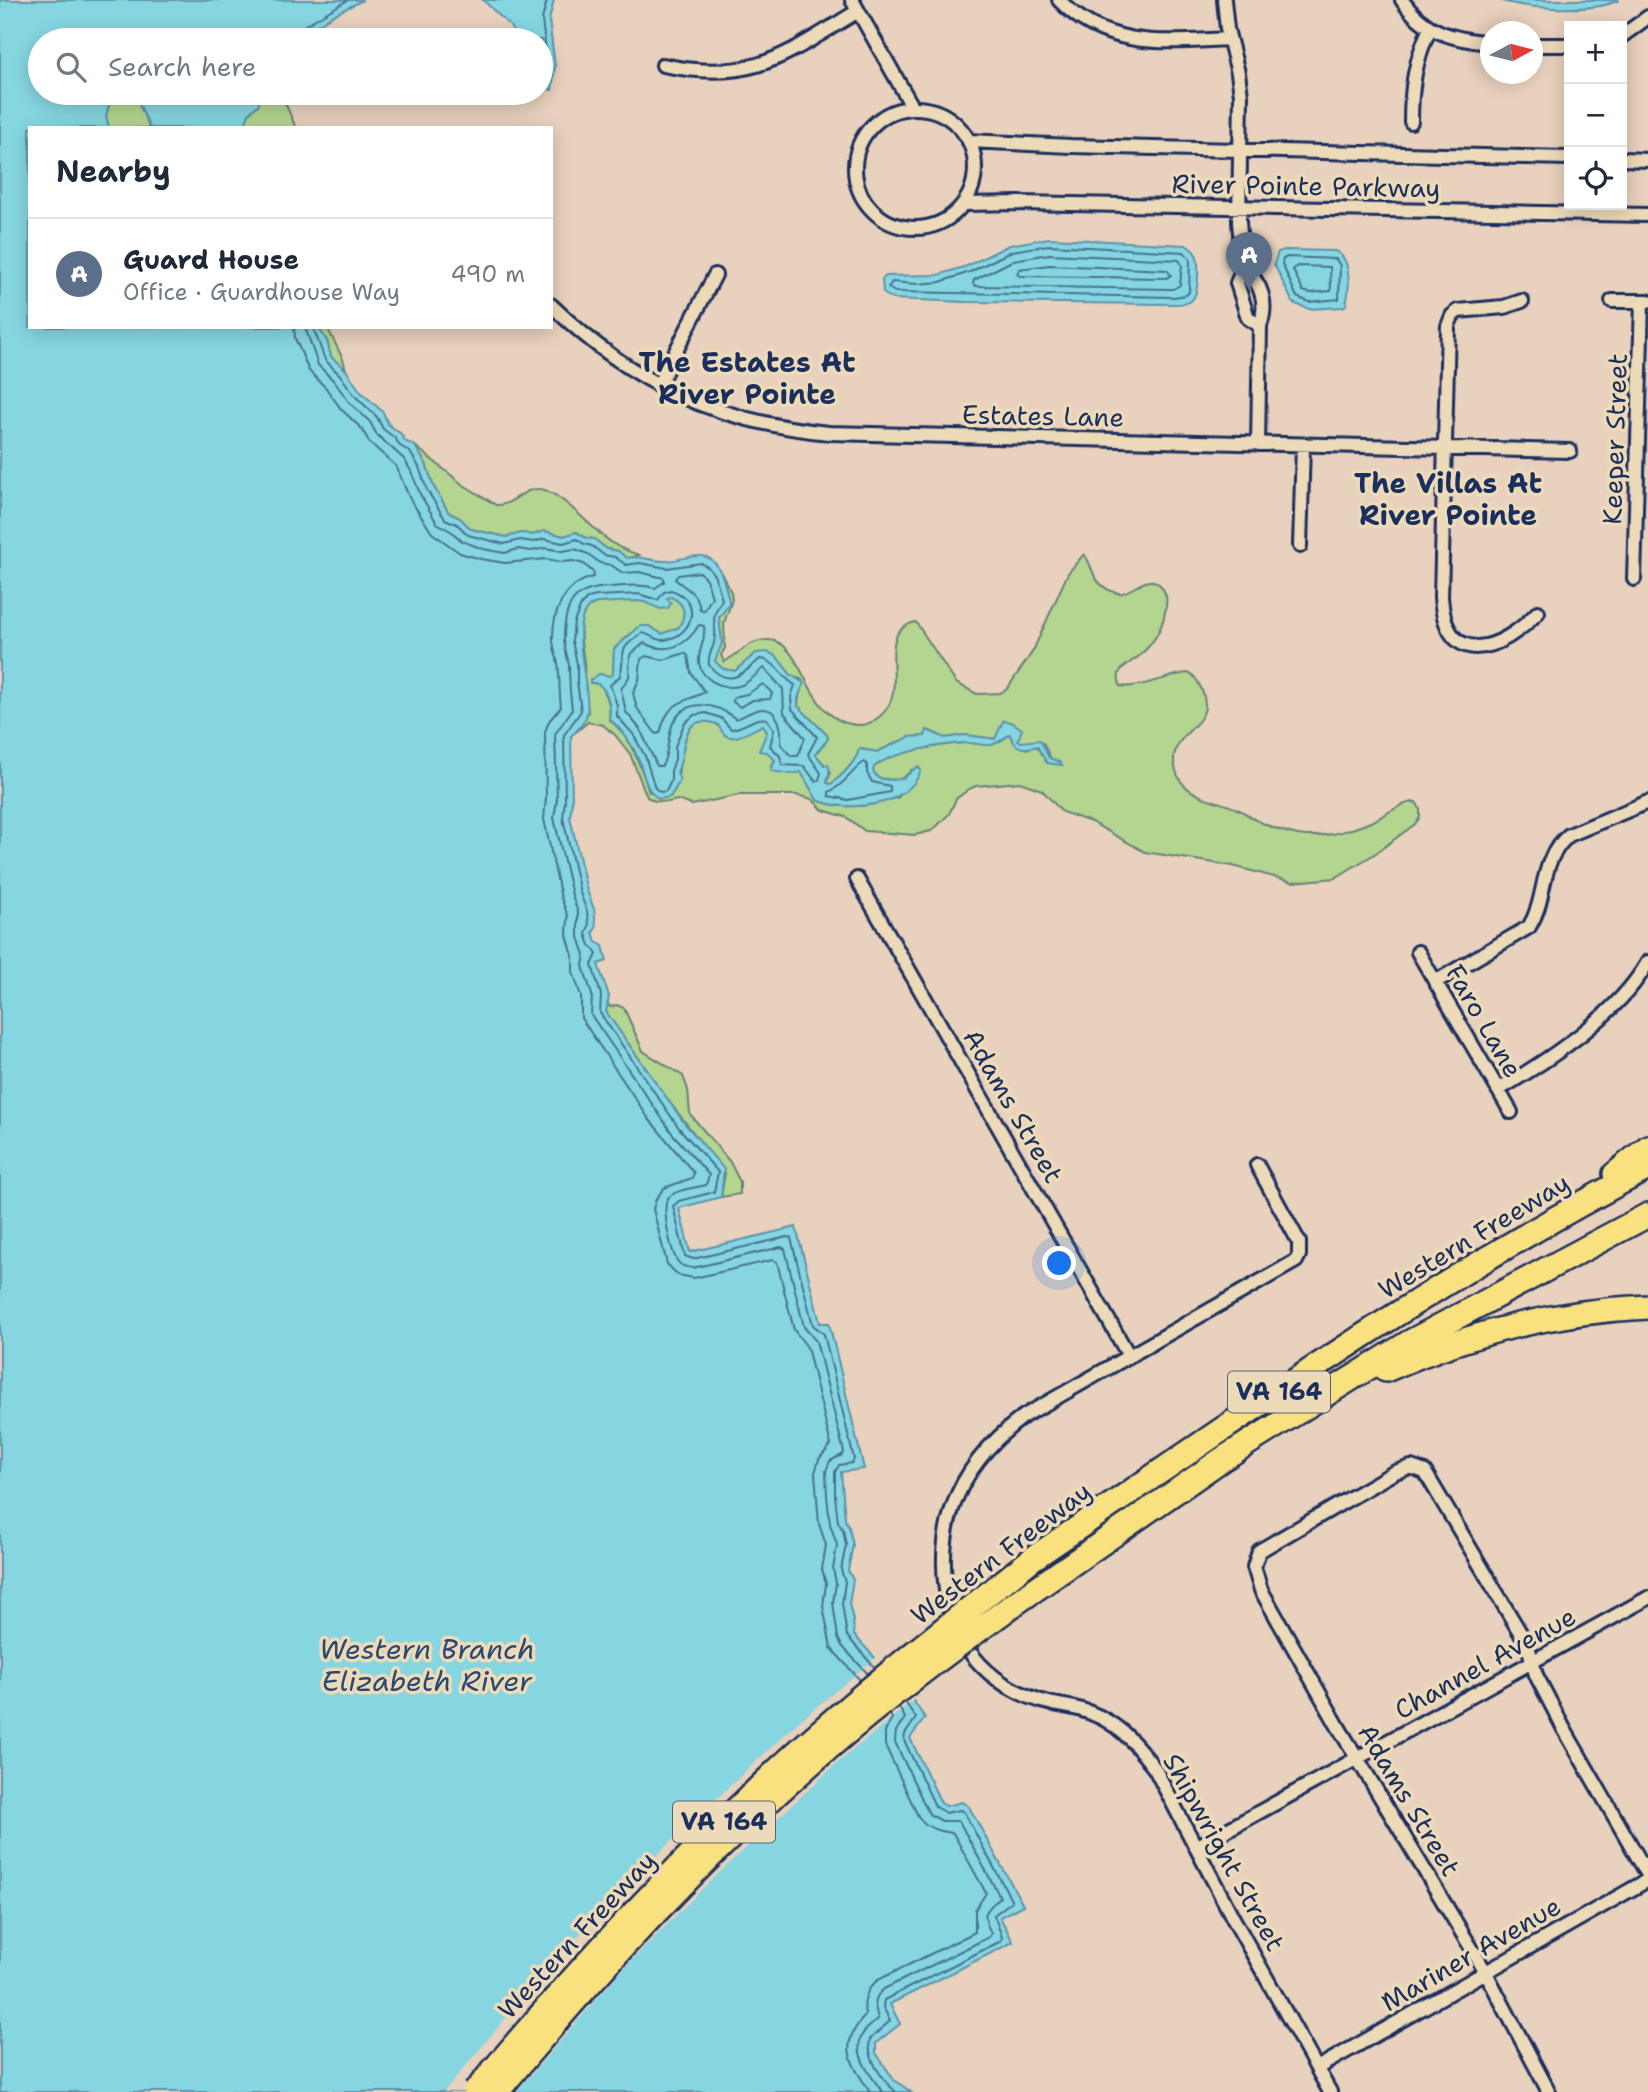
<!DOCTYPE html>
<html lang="en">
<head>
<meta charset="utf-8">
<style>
	body { margin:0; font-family:"Shantell Sans",sans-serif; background:#f2f2f3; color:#1f2937 }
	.controls { position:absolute; right:21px; top:21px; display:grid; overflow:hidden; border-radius:0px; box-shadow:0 4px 18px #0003 }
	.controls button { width:63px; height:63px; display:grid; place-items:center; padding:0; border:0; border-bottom:2px solid #e0e1e3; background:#fff; color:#1f2937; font:35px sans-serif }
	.compass { position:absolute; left:1480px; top:21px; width:63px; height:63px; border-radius:50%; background:#fff; box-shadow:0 4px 18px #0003; rotate:83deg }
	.you { position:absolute; left:1060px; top:1264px; width:24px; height:24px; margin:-18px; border:5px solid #fff; border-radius:50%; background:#1a73e8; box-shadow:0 0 0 10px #1a73e833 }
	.badge { display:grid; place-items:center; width:46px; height:46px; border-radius:50%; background:#111827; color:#fff; font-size:23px; font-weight:700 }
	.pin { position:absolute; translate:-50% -58px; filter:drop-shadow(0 2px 4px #0008) }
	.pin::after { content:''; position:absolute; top:37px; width:24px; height:21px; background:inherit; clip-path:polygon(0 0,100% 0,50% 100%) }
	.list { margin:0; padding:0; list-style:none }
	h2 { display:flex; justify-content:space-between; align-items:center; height:91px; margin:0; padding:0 28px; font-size:30px }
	h2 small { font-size:23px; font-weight:400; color:#747a83 }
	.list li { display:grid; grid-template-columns:46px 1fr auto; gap:21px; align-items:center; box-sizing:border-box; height:112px; padding:0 28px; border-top:2px solid #e0e1e3 }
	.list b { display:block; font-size:26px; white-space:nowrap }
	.list p { margin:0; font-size:23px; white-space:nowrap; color:#747a83 }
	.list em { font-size:23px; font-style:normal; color:#747a83 }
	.icon { flex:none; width:38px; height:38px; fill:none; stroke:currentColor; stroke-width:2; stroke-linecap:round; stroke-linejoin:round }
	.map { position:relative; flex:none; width:1648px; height:2092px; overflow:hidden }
	.search { position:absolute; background:#fff; box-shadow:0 4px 18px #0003; left:28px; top:28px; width:525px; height:77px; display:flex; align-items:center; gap:18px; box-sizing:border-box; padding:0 24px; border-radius:38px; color:#747a83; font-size:26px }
	.panel { position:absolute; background:#fff; box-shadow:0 4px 18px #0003; left:28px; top:126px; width:525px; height:203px; border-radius:0px }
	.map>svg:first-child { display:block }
	.green { fill:#b3d58f; stroke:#678276; stroke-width:2 }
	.water { fill:#86d6e1; stroke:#5b93ad; stroke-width:2 }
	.pier { fill:#e8d1bd }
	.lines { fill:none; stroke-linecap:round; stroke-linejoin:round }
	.shore { stroke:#467292; stroke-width:2 }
	.street-casing { stroke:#1b2f5e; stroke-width:18 }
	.highway-casing { stroke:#1b2f5e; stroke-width:28 }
	.street { stroke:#eddab8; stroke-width:12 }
	.highway { stroke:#fae180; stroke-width:23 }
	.highway-bridge-casing { stroke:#1b2f5e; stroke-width:28; stroke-linecap:butt }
	.highway-bridge { stroke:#fae180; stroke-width:23 }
	.labels { text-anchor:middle; stroke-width:7; stroke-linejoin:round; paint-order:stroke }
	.shield { fill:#eddab8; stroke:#5a6279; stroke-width:2 }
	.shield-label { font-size:24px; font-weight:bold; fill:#1b2f5e }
	.street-label { font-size:26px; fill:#1b2f5e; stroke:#eddab8 }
	.neighbourhood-label { font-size:28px; font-weight:bold; fill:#1b2f5e; stroke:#eddab8 }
	.water-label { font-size:28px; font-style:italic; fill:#2b4872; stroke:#eddab8 }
</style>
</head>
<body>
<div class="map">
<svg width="1648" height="2092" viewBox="0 0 1648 2092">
	<rect width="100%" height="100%" fill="#e8d1bd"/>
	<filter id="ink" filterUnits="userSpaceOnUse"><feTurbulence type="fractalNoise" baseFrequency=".0143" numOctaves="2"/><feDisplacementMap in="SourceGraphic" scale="14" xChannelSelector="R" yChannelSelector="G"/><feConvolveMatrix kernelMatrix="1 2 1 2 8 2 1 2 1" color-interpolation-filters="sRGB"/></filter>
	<g filter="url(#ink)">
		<path class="green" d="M112 93H134L150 128H109L106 116Z
			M263 93H281L296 128H244L249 113 258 105Z
			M318 327H327L343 359 346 370 331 357 327 341Z
			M415 446 462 484 496 505C513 506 522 488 540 489 561 491 595 533 614 544 621 549 630 552 639 555L627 559 618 551 607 549 594 539 586 538 577 532 564 536 544 531 533 535 522 533 506 537 471 529 460 518 449 513 434 487 426 464Z
			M1084 554C1094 567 1090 578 1107 589 1111 591 1117 594 1122 593 1138 589 1155 566 1166 596 1167 601 1166 607 1165 612 1162 630 1152 645 1138 657 1133 661 1125 665 1121 670 1117 675 1119 680 1120 686 1141 690 1183 669 1191 674 1196 677 1198 682 1200 686 1203 692 1205 701 1205 707 1203 727 1173 735 1174 761 1175 770 1177 778 1184 785 1198 799 1220 801 1237 809 1245 812 1252 819 1260 822 1273 828 1291 835 1306 836 1328 837 1352 830 1373 821 1386 815 1401 802 1416 802L1420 809V817L1415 824 1376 853 1335 878 1293 882 1233 866 1145 852 1091 822 1062 812 1042 790 1020 782 976 786 969 789 956 799 949 814 937 826 931 831 915 835 865 831 846 817 823 810 812 799 796 795H739L692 805 677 800 669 802 655 801 647 797 630 754 615 735 603 725 588 722 576 732 588 712C587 701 584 690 584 679 584 673 585 667 584 662 582 645 572 608 597 603 611 602 626 600 639 601 650 602 656 610 668 607L667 598 671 596C686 604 687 615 678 628L662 634 649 626 637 628 614 649 613 674 610 676 599 674 591 683 600 684C607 694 611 707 609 719 632 739 640 764 649 792L675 790C681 774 679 719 705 720 716 720 721 728 726 736 742 737 750 730 763 724L767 732C763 744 766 752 775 760L771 767 801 771 817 800C843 811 873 806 899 797L912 769C901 783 895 780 878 778L873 771 874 767C891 752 941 745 964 743 973 742 983 746 992 744 1000 743 1004 738 1011 734L1026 749 1037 746 1047 763 1052 761 1043 743 1021 742 1018 740 1019 736 1004 721 996 739 965 735 945 738 928 730 925 736 909 737 877 752 860 749C856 761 841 777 831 784L827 783 831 772 815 754 828 739 827 735 798 706C798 696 802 690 802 680L791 675 776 656 756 653 735 671 723 669 714 661 722 643 719 618 729 604 721 573 731 592 732 600 724 623 725 648 721 655 724 662C733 657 742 649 751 644 808 618 796 723 859 725 866 725 873 722 879 717 914 690 870 632 916 622L956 683 977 694 1000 693 1007 689 1033 651 1068 573Z
			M607 1002 610 1007 617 1005 624 1008 643 1051 683 1076 688 1090 690 1114 730 1162 740 1182V1194L721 1197 725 1173 671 1104 606 1012Z"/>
		<path class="water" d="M0 0H363L333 15 294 40H40V93H112L106 116 109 128H30V327H318L327 341 331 357 346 370 360 391 383 412 388 424 401 434 405 441 415 446 426 464 434 487 449 513 460 518 471 529 506 537 522 533 533 535 544 531 564 536 576 532 586 538 594 539 607 549 618 551 627 558C641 555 650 561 664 561 677 561 690 555 702 556 721 558 725 586 729 600V604L719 618 722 643 715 661 723 669 735 671 756 653 768 652 776 656 791 675 804 683 798 698V706L827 735 828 739 815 754 825 766 828 764C832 773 827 775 827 783L831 784C841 777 857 761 859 749L877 752 909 737 925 736 927 730 945 738 965 735 995 739 1003 721 1011 722 1022 729 1018 740 1021 742 1040 740 1049 758 1060 762 1062 765 1047 763 1037 746C1023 750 1015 749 1010 734 1004 738 999 743 991 745 982 746 973 742 964 743 941 745 891 752 874 767L873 771 878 778C885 779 896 782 903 778 910 775 910 770 918 767L921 770C909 807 848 813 817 800L801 772 791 774 771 771 775 760 767 752 759 751 767 732 763 725C755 728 733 744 724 734 721 731 720 727 717 724 678 712 688 749 677 772L680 781 670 797 659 799C645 790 644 774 639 760 632 743 622 730 609 718 612 705 606 681 590 683V680L599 674 610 676 613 674 614 649 640 626H649L662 634 678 628C687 615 686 604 671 597L667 598 671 603 668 608 660 609 645 602 637 601 597 603C562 611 593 691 587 714 585 723 577 731 571 736L572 802 570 817 587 891 594 909 596 928 593 932 596 942 603 946 607 961 598 964 609 996 606 1012 685 1124 724 1169 721 1197 679 1208 690 1252 796 1227 820 1323H829L864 1469 841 1472 845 1520 849 1527 853 1545 848 1570 853 1580 849 1604 853 1620 854 1635 911 1697 925 1718 910 1738 941 1803 946 1806 962 1802 969 1807 1023 1905 1000 1917 1013 1942 890 2004 900 2024 876 2043V2053L894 2080 911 2092H0Z
			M483 0H554L549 20 555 67 552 90 548 89 545 83 541 81V40H517L510 26Z
			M1499 0H1619C1593 13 1526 9 1499 0Z
			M134 93H263L258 105 249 113 244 128H150Z
			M1049 238 1186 245C1191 248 1195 251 1197 257 1199 266 1199 295 1191 301 1187 304 1179 304 1174 304L965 302 893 299 883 293 882 279 886 276 938 275 967 266 1009 245Z
			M1285 250 1335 251C1352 258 1350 289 1346 305L1343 307 1309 309 1293 303 1274 264 1278 252Z"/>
		<path class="pier" d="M878 1656 916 1698 836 1764 706 1885 619 1973 516 2092H444L519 2002 579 1935 665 1847 797 1723Z"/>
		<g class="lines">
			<path class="shore" d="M291 40 295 31 348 0
				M541 75 546 73 548 67 542 20 547 0
				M1049 245 1184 252 1190 259 1189 292 1186 295 1174 297 895 292 888 288 892 282 917 284 940 282 970 272 1012 251Z
				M1049 254 1179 260 1182 265 1180 285 1173 289 976 286 973 284 974 280 1014 260Z
				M1287 257 1336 259 1340 266 1339 299 1309 302 1297 297 1282 264 1283 259Z
				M1050 265 1167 270 1171 275 1167 278 1020 276 1017 274 1019 269Z
				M1297 266 1330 267 1331 291 1310 293 1303 291 1293 270Z
				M294 327 295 338 309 371 326 388 341 409 362 429 369 442 396 466 410 499 432 533 460 553 481 559 505 563 546 559 562 562 573 561 584 564 594 573 593 577C564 584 552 612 553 641 554 649 556 656 558 663 560 677 559 693 561 707L549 721 545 732 546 798 544 819 561 898 568 916 567 935 573 956V972L581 996V1018L649 1119 694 1173 692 1178 664 1188 656 1199 653 1209 667 1264 678 1275 694 1278 773 1260 777 1262 794 1330 807 1347 831 1445 819 1459 815 1473 819 1524 826 1545 822 1569 826 1584 823 1606 831 1648 860 1680
				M305 327 318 365 334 381 349 402 370 422 377 435 404 459 411 471 420 494 437 523 452 532 462 541 483 549 505 553 518 549 531 551 545 548 562 551 575 549 588 554 600 563 611 565 623 573 639 572 664 578V582L655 588C641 584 626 586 611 587 575 588 564 602 564 639 564 648 568 657 569 666 569 681 570 695 572 710L555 734 557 799 554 818 572 895 578 913V934L585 955 583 966 592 995 591 1015 672 1133 709 1175 706 1185C695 1188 677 1189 669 1197 660 1206 671 1252 678 1262 682 1267 687 1267 693 1268L781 1247 785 1249 804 1327 816 1341 844 1452 842 1455 830 1461 826 1471 827 1496 830 1524 837 1545 833 1569 836 1583 833 1603 838 1638 842 1646 868 1674
				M313 327 325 360 340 375 355 396 377 417 383 429 395 438 400 446 410 452 419 467 427 490 445 519 457 524 468 535 504 544 520 540 534 542 544 539 563 543 577 539 584 544 592 546 604 555 615 557 626 565 639 563 667 568 701 563C716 569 718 586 722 600 707 622 719 624 714 643 712 652 707 655 709 665 728 689 743 674 760 659 776 660 782 678 795 685L791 697 792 709 817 737 808 754 821 773 819 780 816 782 804 766 782 765 780 756 770 746 774 730 767 719C755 716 744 728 731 729L721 718 706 713 694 715 684 724 675 747V759L671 771V781L666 791 660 792 655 788 645 756 633 734 617 716V705L610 685 620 676C627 649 615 652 642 633 650 634 656 641 664 640 694 636 703 600 671 590L664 592 658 600 638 594 597 596 588 598 581 605 574 622 572 641 577 664V681L581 711 564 735 565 800 563 818 580 893 587 911 589 925 586 934 590 945 597 954 592 965 601 995 600 1013 679 1128 718 1172 714 1192 679 1201 673 1206 685 1256 693 1259 787 1237 791 1238 813 1325 824 1334 854 1459 852 1463 839 1465 835 1472V1495L838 1522 843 1530 846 1545 841 1570 845 1582 842 1603 847 1636 875 1668
				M700 572 706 579 712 597 704 611 700 609C697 592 686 589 675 579L678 575Z
				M699 625 704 626C706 643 699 646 699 659 698 679 725 692 742 685 751 681 757 673 764 668L783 689 784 713 805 738 798 756H791L781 744C782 729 779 704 757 710 749 712 743 717 736 719 718 704 686 696 673 723 667 737 669 753 662 766H657L640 729 626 712 621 689 629 677 630 655 644 643C667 654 686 647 699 625Z
				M685 653 688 656 691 673 705 692C680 704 668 701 660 733L656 734 637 708 633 693 639 680 641 659 646 656 663 660Z
				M763 684 772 693 770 699 753 700 740 707 733 702 734 697 747 694Z
				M864 762 867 764V773L872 782 890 786V792L848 800 829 796V792C845 785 851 771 864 762Z
				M870 2092C851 2063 837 2045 865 2016 863 2001 865 1990 878 1980L975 1932V1910L986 1893 953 1833C939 1831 927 1829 918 1816L885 1745V1732L892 1718 890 1714
				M883 2092C872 2078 852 2054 862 2035 866 2028 873 2024 878 2019 875 2007 872 1998 884 1989L989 1937 991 1933C980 1912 986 1911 1000 1897L959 1821H942L929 1814 895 1742 896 1731 905 1718 899 1707
				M896 2092C882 2079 866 2058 870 2039L890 2021 883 2007 884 2000 1001 1941 1002 1937 994 1915 1012 1901 964 1812 960 1810 945 1813 935 1806 904 1740 905 1734 916 1718 905 1702"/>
			<defs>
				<path id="street" d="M852 0 913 108
					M1059 0C1106 50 1167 42 1229 39
					M1224 0 1227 29 1238 73 1241 95 1239 222 1243 268 1237 283 1248 318 1260 326
					M1402 0C1424 33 1453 39 1490 43
					M1622 36 1648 17
					M1532 45H1569
					M663 65C753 84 785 55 858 11
					M855 168a60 60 0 1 1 120 0a60 60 0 1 1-120 0Z
					M1411 122C1411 88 1415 60 1430 28
					M969 141 1071 146 1569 158
					M1622 159 1648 160
					M964 204 1019 203 1648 215
					M1243 268C1262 282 1268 304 1260 326L1258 444
					M1522 301 1504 307 1458 311 1452 316 1448 326 1441 597C1446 670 1501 652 1538 612
					M1612 301H1648
					M551 305C633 384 715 422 829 433L1570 451
					M658 386 715 275
					M1300 546 1303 445
					M1634 579 1642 301
					M857 879 1129 1356
					M1418 952 1511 1112
					M1435 982 1529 927C1548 897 1538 861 1569 835L1648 802
					M1498 1090C1550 1059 1618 1015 1648 962
					M953 1624C929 1537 952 1470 1024 1416L1296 1261 1299 1255V1242L1257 1165
					M962 1640C982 1674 1014 1695 1053 1704 1069 1707 1085 1709 1100 1717 1124 1729 1139 1748 1155 1769L1234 1920 1330 2092
					M1196 1847 1648 1598
					M1317 2068 1648 1880
					M1549 2092 1485 1971 1339 1728 1261 1590 1254 1567 1259 1551 1395 1472 1411 1467 1425 1472 1528 1646 1536 1675 1564 1729 1648 1875"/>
				<path id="highway" d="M1615 1174 1648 1147
					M1386 1370C1471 1332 1555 1311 1648 1307
					M1003 1582 1032 1559C1233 1423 1432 1280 1648 1168
					M1017 1602 1221 1460 1408 1343 1648 1215"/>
			</defs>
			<use href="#street" class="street-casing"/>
			<use href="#highway" class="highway-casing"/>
			<use href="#street" class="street"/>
			<use href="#highway" class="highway"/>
			<defs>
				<path id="highway-bridge" d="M475 2092C566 1982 664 1877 768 1779 842 1709 923 1645 1003 1582
					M497 2092C615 1948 747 1810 894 1694 934 1662 976 1632 1017 1602"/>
			</defs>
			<use href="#highway-bridge" class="highway-bridge-casing"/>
			<use href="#highway-bridge" class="highway-bridge"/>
		</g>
	</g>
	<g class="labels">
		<g class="shield">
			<rect x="1228" y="1371.5" width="102" height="41" rx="5"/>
			<rect x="673" y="1801.5" width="102" height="41" rx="5"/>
		</g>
		<g class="shield-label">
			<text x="1279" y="1400">VA 164</text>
			<text x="724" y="1830">VA 164</text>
		</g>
		<g class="street-label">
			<text transform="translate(1306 186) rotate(1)" y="9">River Pointe Parkway</text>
			<text transform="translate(1043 416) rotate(1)" y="9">Estates Lane</text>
			<text transform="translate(1615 439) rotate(-88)" y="9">Keeper Street</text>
			<text transform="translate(1484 1021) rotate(60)" y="9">Faro Lane</text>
			<text transform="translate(1013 1106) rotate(60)" y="9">Adams Street</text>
			<text transform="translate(1474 1236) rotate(-31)" y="9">Western Freeway</text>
			<text transform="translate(1001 1553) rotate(-37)" y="9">Western Freeway</text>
			<text transform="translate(1485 1663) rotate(-29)" y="9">Channel Avenue</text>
			<text transform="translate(1409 1800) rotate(59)" y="9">Adams Street</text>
			<text transform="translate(1224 1852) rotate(61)" y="9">Shipwright Street</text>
			<text transform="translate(577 1935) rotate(-47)" y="9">Western Freeway</text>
			<text transform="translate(1471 1954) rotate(-30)" y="9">Mariner Avenue</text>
		</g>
		<g class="neighbourhood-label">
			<text x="747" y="372">The Estates At<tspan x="747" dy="32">River Pointe</tspan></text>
			<text x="1448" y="493">The Villas At<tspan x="1448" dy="32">River Pointe</tspan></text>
		</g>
		<g class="water-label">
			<text x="427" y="1659">Western Branch<tspan x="427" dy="32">Elizabeth River</tspan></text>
		</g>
	</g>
</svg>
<div class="controls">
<button>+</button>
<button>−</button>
<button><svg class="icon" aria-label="locate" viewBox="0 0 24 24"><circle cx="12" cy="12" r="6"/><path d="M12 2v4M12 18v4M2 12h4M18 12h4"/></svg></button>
</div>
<svg class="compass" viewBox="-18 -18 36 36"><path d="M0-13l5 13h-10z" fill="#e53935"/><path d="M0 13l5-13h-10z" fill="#747a83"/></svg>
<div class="you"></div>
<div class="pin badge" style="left:1249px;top:290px;background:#5c6f8a">A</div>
<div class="search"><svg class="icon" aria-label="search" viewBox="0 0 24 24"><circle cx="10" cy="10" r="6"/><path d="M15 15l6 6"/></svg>Search here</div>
<section class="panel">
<h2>Nearby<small></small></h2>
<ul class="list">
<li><span class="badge" style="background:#5c6f8a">A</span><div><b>Guard House</b><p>Office · Guardhouse Way</p></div><em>490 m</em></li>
</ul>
</section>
</div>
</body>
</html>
